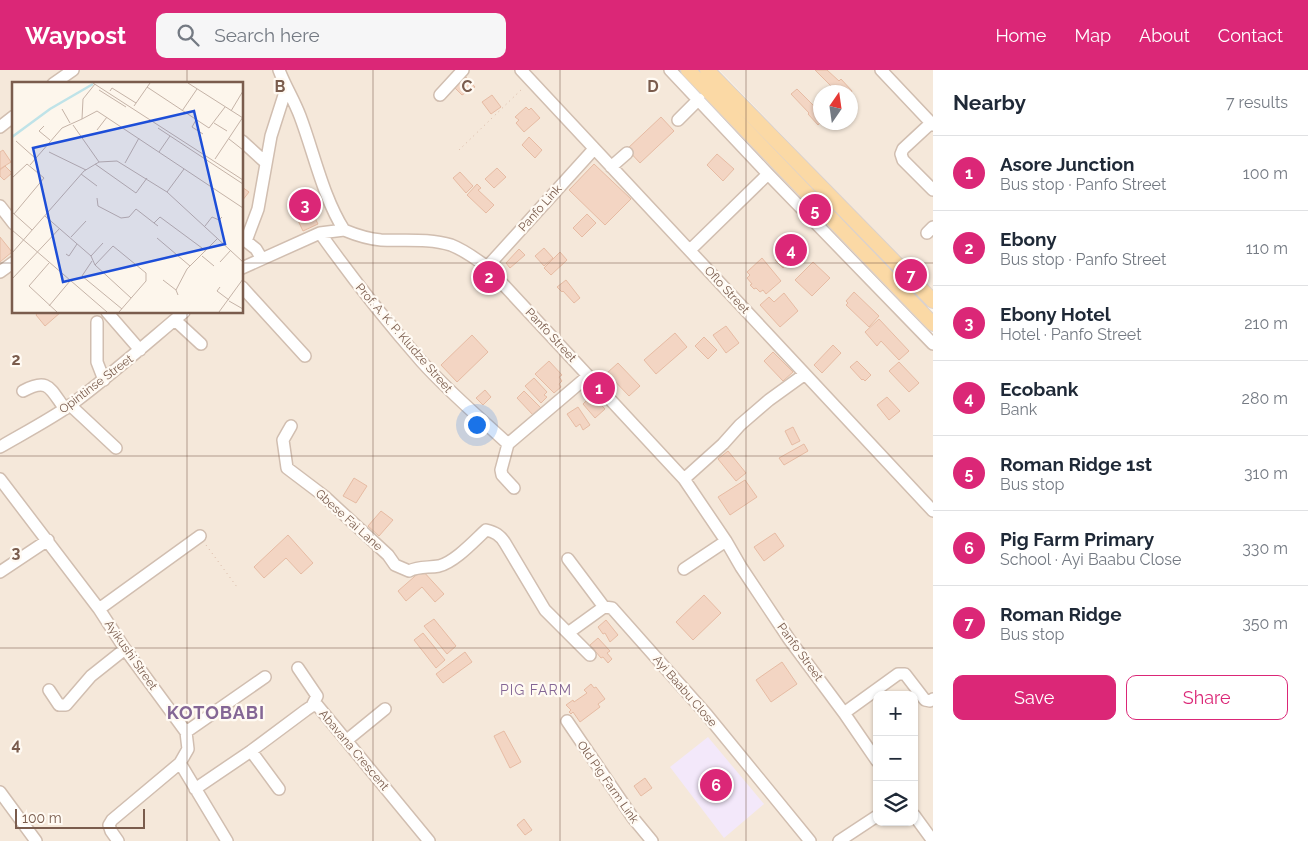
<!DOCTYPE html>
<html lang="en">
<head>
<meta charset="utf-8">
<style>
	body { margin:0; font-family:Raleway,sans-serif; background:#f6f6f7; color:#1f2937 }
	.controls { position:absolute; right:15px; bottom:15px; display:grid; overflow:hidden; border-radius:10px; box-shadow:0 1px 4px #0004 }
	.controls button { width:45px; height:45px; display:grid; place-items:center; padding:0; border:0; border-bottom:1px solid #e0e1e3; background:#fff; color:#1f2937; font:25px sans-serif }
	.compass { position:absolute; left:813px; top:15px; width:45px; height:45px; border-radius:50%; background:#fff; box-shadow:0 1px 4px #0004; rotate:13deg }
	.scale { position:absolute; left:15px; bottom:12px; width:130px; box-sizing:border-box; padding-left:5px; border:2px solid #7a5c4d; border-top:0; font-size:14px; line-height:18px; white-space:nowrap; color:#7a5c4d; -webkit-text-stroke:4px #fffaf3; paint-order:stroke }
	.you { position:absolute; left:476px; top:354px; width:18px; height:18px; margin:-12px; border:4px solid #fff; border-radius:50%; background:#1a73e8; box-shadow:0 0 0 8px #1a73e833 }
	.badge { display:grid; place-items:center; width:32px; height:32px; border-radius:50%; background:#db2777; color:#fff; font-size:16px; font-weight:700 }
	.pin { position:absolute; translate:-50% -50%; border:2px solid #fff; box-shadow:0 1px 5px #0006 }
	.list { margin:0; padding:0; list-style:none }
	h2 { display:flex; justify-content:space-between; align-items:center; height:65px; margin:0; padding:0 20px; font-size:21px }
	h2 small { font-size:16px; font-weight:400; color:#747a83 }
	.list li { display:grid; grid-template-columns:32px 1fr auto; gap:15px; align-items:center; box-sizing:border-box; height:75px; padding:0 20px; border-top:1px solid #e0e1e3 }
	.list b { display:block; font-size:19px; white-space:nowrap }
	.list p { margin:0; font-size:16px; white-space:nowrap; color:#747a83 }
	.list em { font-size:16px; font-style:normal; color:#747a83 }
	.actions { display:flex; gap:10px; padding:15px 20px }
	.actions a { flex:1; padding:11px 0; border:1px solid #db2777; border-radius:10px; text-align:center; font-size:18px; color:#db2777 }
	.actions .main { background:#db2777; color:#fff }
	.icon { flex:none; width:28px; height:28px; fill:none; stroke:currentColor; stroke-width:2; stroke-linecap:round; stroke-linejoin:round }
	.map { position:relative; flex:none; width:933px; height:771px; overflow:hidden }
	header { display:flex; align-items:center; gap:30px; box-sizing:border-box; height:70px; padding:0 25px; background:#db2777; color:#fff }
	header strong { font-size:24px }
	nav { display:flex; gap:28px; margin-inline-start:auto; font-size:18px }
	.search { width:350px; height:45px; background:#f6f6f7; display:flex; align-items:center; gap:12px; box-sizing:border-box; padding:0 18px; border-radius:10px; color:#747a83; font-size:19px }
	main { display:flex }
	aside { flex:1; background:#fff }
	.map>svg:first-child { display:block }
	.residential { fill:#f5e8da; fill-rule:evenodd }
	.education { fill:#f3e8fa }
	.building { fill:#f3d5c3; stroke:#e6bba3 }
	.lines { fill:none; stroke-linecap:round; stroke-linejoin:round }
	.minor-casing { stroke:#d1beb0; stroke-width:14 }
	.major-casing { stroke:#dad1cd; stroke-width:16 }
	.path { stroke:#d9b8a5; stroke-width:1; stroke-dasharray:1 4; stroke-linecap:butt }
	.minor { stroke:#fff; stroke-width:11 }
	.major { stroke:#fbd9a5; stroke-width:14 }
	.grid { fill:none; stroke:#7a5c4d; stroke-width:1; stroke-opacity:0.55 }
	.labels { text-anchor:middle; stroke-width:4.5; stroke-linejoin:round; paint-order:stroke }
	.street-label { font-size:12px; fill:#7a5c4d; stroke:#fffaf3 }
	.neighbourhood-label { font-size:14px; letter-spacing:1px; fill:#846695; stroke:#fffaf3 }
	.district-label { font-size:18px; font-weight:bold; letter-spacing:1px; fill:#846695; stroke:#fffaf3 }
	.inset-river { fill:none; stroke:#bfe3e8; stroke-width:2.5 }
	.inset-road { fill:none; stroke:#c5b3a7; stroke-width:1 }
	.view { fill:#1d4ed8; fill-opacity:0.15; stroke:#1d4ed8; stroke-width:2.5 }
	.inset-edge { fill:none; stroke:#7a5c4d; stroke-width:2.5 }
	.grid-label { font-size:16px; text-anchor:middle; font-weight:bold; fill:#7a5c4d; stroke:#fffaf3; stroke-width:4.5; stroke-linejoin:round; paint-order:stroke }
</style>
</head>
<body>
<header>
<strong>Waypost</strong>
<div class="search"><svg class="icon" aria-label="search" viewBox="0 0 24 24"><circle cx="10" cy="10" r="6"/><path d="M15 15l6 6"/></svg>Search here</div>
<nav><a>Home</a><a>Map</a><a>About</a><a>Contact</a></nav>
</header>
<main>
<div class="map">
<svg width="933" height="771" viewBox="0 0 933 771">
	<rect width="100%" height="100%" fill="#fdf6ec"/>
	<path class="residential" d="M0 0H672L933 278V771H0ZM14 14H242V242H14ZM877 625H914V752H877Z
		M719 0H933V221L728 9ZM821 22H851V52H821Z"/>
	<path class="education" d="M708 667 764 734 724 768 670 697Z"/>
	<path class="building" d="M815 0H827L839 11 841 9 852 21 851 23 832 22 835 20Z
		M466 7 475 17 462 25 453 16Z
		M797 19 816 38 821 34V52L818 55 808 44 809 43 791 24Z
		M492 25 501 37 491 44 482 32Z
		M526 37 529 40 531 38 540 48 524 62 516 53 519 50 515 47Z
		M661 47 674 61 640 93 627 79Z
		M529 67 542 80 535 88 522 75Z
		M3 80 11 92 0 99V82Z
		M717 84 734 99 723 111 707 95Z
		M594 94 631 129 605 155 569 120Z
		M5 96 12 103 4 110 0 106V100Z
		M497 98 506 107 494 118 485 109Z
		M460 102 473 116 466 123 453 108Z
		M477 114 481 118 478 120 494 135 486 143 467 125Z
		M242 117 249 122 242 131Z
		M304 127 318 154 303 161 290 134Z
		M587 144 596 153 582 167 573 158Z
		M788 165 806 184 797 193 793 188 783 198 775 190 783 182 777 175Z
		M0 167 12 182 0 192Z
		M544 178 553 188 544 196 535 186Z
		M519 179 525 185 510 198 506 193Z
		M560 182 567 190 551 205 544 198Z
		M762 188 781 211 766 224 763 220 760 222 756 218 754 219 750 215 752 214 747 208 750 205 747 202Z
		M813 192 830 208 812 226 795 210Z
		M566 210 580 228 574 233 563 221 562 222 557 217Z
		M854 222 879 246 869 257 846 235 848 233 846 231Z
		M784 223 798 241 780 257 760 235 769 227 774 232Z
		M38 242H61L45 256 36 245Z
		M879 249 909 281 899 290 881 271 877 276 865 262Z
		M726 256 739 273 726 283 713 265Z
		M675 263 687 277 656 304 644 290Z
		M472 265 488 282 457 312 441 295Z
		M704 267 717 280 708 289 695 276Z
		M833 275 841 283 822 303 814 295Z
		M773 282 793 302 783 311 764 291Z
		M549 291 562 305 559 307 562 311 559 314 561 317 554 323 535 304Z
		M857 291 871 305 865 311 863 309 862 310 850 297Z
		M899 292 919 313 909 322 889 301Z
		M618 293 640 316 629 326 607 303Z
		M534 308 547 322 544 325 547 327 541 333 525 316Z
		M485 320 491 327 483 335 476 328Z
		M524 321 541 338 533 345 517 328Z
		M592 325 605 339 595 348 583 334Z
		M887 327 900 341 889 350 877 335Z
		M578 337 590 355 583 360 580 354 576 357 567 344Z
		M793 357 800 371 792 375 785 361Z
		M804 374 808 381 784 395 779 388Z
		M728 381 746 403 736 411 718 389Z
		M354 408 367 416 356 433 343 426Z
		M745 410 757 427 730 445 718 427Z
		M381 441 393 450 379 466 368 456Z
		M775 463 784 476 764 491 754 477Z
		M288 465 313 493 301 504 286 488 264 508 254 497Z
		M422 500 444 524 435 532 422 517 406 531 398 521Z
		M704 525 721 543 693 570 676 552Z
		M434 549 456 576 447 584 424 556Z
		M606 550 618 565 610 572 605 563 603 564 598 557Z
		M423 563 445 590 436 598 414 570Z
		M598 568 610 581 607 583 612 589 608 593 603 587 601 588 590 575Z
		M465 582 472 592 443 613 436 604Z
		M782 592 797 614 771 632 756 610Z
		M591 614 594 618 596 617 605 629 598 634 600 637 580 652 573 642 571 644 569 642 571 640 566 635 573 630 574 632 587 623 584 620Z
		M504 661 521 692 510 698 494 666Z
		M645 708 652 718 641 726 634 716Z
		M524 749 532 760 525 765 517 755Z"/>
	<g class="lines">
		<defs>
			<path id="minor" d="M279 0C285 16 294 30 300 46 314 83 323 127 344 160 356 165 369 169 381 170 404 171 429 168 451 175 464 180 475 188 487 197L684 409 726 471 741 497 789 569 844 643 877 691
				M521 0 933 441
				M670 0 768 104 933 274
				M881 0 933 55
				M53 14 73 0
				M440 25 463 0
				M678 50 699 29
				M931 53 903 79 901 84 903 90 933 120
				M0 57 14 46
				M242 71 265 92
				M611 97 627 83
				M0 136 14 154
				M320 163C352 208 386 251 422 292 449 322 479 347 508 374
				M927 163 933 157
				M242 168 256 179 262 189
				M246 171 258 139 271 66 286 19
				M690 180 768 104
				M487 197 594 79
				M242 198 320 163 344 160
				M0 202 14 192
				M242 217 305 286
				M107 242 140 280
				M175 250 201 274
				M97 252V292L104 310
				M23 321C49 307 50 319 65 339
				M70 335 116 378
				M291 356 283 370 287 398 324 426 388 485 395 495 409 501C419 496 428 498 439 496 455 492 474 471 486 460 495 462 500 465 505 473L545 540 568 563
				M508 374 588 306
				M508 374 501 400 502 405 514 418
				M0 377C24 363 49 350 72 334 111 305 147 273 184 242
				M0 409 99 539 125 579 186 662 188 679 180 693 227 771
				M684 409 723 374 740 355 769 330 805 304
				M568 489 604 537
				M684 499 726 471
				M0 502 48 470
				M99 539 200 466
				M590 585 568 563 604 537 612 538 707 645 810 771
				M298 598 317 626 312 636
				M49 620 59 635H66L91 606 125 579
				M844 643 898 604H905L925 630 930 631 933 629
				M567 651 633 748 652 771
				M186 662 265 607
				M347 670 385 639
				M251 681 279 719
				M195 719 251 681 306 640 312 636 317 635 429 771
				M0 722 36 771
				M914 745 933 771
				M118 771 111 761 109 755 112 750 180 693
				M839 771 877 746"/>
			<path id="major" d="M688 0 933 254
				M707 0 933 231"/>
		</defs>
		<use href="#minor" class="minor-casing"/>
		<use href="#major" class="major-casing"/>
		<path class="path" d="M459 80 523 18
			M206 475 237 517"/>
		<use href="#minor" class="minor"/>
		<use href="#major" class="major"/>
	</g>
	<path class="grid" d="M187 0V14M373 0V771M560 0V771M746 0V771M0 193H14M242 193H933M187 242V771M0 386H933M0 578H933"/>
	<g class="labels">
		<g class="street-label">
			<text transform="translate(540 138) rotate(-48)" y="4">Panfo Link</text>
			<text transform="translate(727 220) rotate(47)" y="4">Oflo Street</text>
			<text transform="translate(551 265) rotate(47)" y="4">Panfo Street</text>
			<text transform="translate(404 268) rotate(49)" y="4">Prof. A. K. P. Kludze Street</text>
			<text transform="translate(96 314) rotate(-37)" y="4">Opintinse Street</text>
			<text transform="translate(349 450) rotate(42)" y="4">Gbese Fai Lane</text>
			<text transform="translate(800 582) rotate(54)" y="4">Panfo Street</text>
			<text transform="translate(131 585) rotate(55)" y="4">Ayikushi Street</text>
			<text transform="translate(685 621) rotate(49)" y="4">Ayi Baabu Close</text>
			<text transform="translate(354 680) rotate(50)" y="4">Abavana Crescent</text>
			<text transform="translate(608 712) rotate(55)" y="4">Old Pig Farm Link</text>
		</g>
		<g class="neighbourhood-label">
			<text x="536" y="625">PIG FARM</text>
		</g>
		<g class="district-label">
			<text x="216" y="649">KOTOBABI</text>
		</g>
	</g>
	<g transform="translate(12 12)">
		<rect width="231" height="231" fill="#fdf6ec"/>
		<path class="inset-river" d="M0 55 38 27 81 2"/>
		<path class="inset-road" d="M81 1 231 98M176 1 231 36M135 5 197 46 213 25M87 8 114 25M98 9 100 6 124 21M122 24 138 1M50 27 58 41M170 29 185 7M219 29 231 9M70 37 85 29 231 126M184 38 180 45 191 52M202 41 215 49M61 43 87 80M32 44 27 49 38 58M146 46 231 102M85 48 95 35M217 57 231 68M4 59 23 76M37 70 74 88M147 70 158 54M203 77 231 35M113 81 127 56M83 82 124 111M18 83 50 46 70 37 71 17 83 2M69 92 85 104M0 96 15 82 32 96 2 132M155 110 172 87M124 111 135 96M85 116 86 124 109 136 117 135 124 127 142 141M0 130 20 148M33 134 79 174 83 183 119 216M146 144 142 141 148 135 194 169M193 144 200 135 207 138 210 135M0 148 95 230M59 155 74 139M145 156 178 184M0 171 72 89 87 80 105 79 155 110 231 180M54 172 57 174 65 162M79 174 91 161M190 174 202 184M80 179 70 194 110 227M208 180 219 168M37 181 17 204 45 230M83 183 101 164 134 191V199L107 230M0 197 48 146M151 198 164 208M208 205 205 209 217 218M166 213 164 208 175 187 206 156M217 219 231 227M37 224 58 199M207 230 231 197"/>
		<path class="view" d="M182 29 213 162 51 200 21 66Z"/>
		<rect width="231" height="231" class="inset-edge"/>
	</g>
	<g class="grid-label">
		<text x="280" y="22">B</text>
		<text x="467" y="22">C</text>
		<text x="653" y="22">D</text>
		<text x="16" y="295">2</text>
		<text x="16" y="488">3</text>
		<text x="16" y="680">4</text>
	</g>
</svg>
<div class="controls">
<button>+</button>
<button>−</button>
<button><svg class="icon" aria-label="layers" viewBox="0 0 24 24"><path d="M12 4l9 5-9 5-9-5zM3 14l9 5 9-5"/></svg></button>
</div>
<svg class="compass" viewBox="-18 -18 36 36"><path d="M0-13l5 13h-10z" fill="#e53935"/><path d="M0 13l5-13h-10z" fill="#747a83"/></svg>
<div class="scale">100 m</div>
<div class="you"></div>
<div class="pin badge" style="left:599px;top:318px">1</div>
<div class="pin badge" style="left:489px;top:207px">2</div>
<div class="pin badge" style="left:305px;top:135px">3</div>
<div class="pin badge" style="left:791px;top:180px">4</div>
<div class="pin badge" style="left:815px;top:140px">5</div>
<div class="pin badge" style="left:716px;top:715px">6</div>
<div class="pin badge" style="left:911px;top:205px">7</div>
</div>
<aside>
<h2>Nearby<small>7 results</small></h2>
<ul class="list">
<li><span class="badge">1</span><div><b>Asore Junction</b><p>Bus stop · Panfo Street</p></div><em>100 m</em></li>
<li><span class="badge">2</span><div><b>Ebony</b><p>Bus stop · Panfo Street</p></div><em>110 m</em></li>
<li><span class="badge">3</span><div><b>Ebony Hotel</b><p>Hotel · Panfo Street</p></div><em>210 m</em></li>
<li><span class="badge">4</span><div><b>Ecobank</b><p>Bank</p></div><em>280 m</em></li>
<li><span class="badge">5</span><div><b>Roman Ridge 1st</b><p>Bus stop</p></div><em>310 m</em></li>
<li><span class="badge">6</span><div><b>Pig Farm Primary</b><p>School · Ayi Baabu Close</p></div><em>330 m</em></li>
<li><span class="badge">7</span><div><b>Roman Ridge</b><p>Bus stop</p></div><em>350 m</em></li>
</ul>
<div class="actions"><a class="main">Save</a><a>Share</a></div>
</aside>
</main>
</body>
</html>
